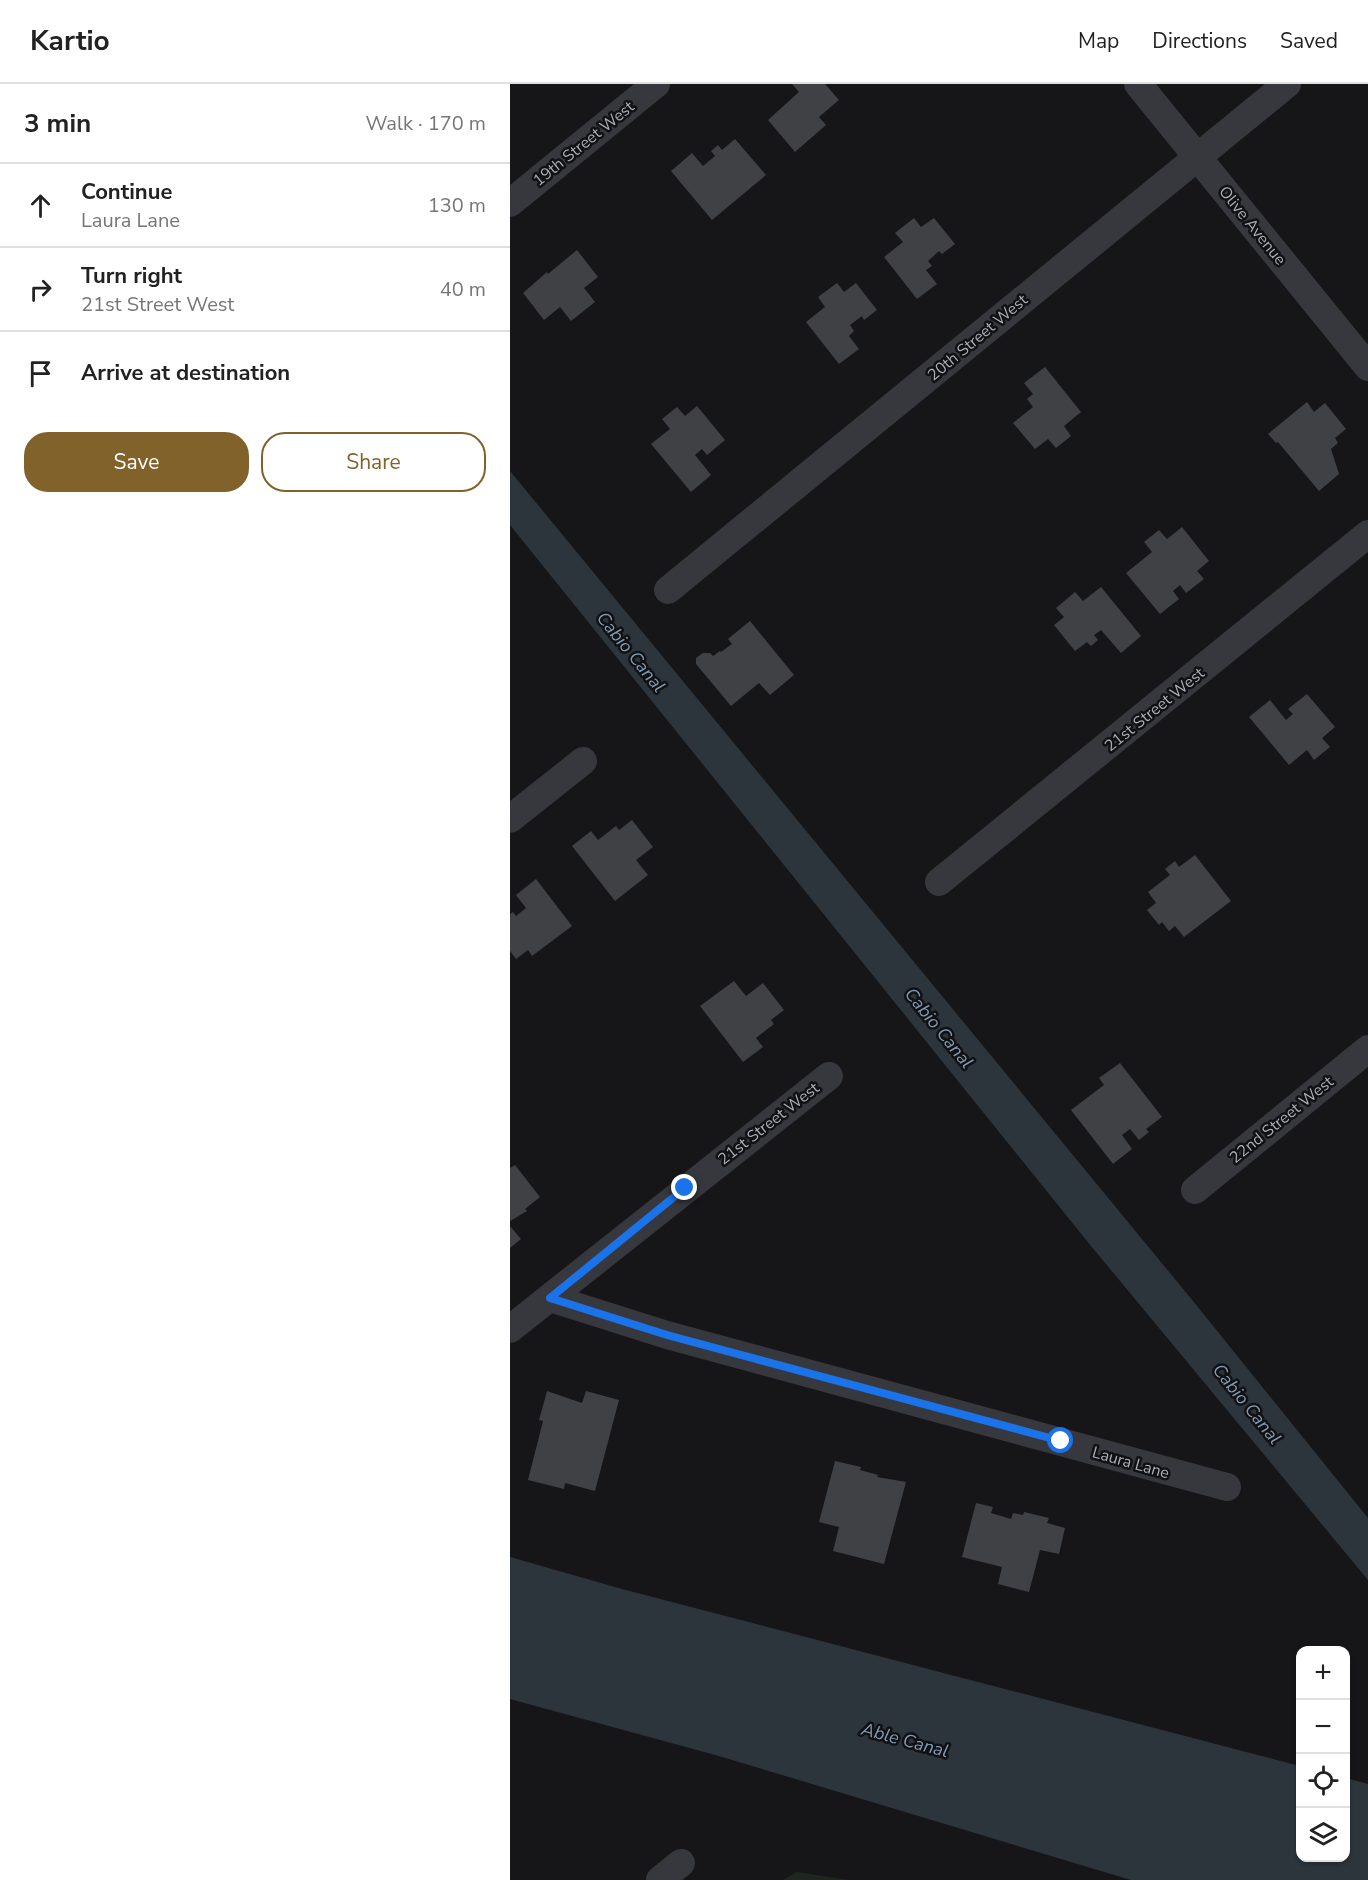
<!DOCTYPE html>
<html lang="en">
<head>
<meta charset="utf-8">
<style>
	body { margin:0; font-family:"Nunito Sans",sans-serif; background:#f6f6f6; color:#222 }
	.controls { position:absolute; right:18px; bottom:18px; display:grid; overflow:hidden; border-radius:12px; box-shadow:0 2px 4px #0004 }
	.controls button { width:54px; height:54px; display:grid; place-items:center; padding:0; border:0; border-bottom:2px solid #e0e0e0; background:#fff; color:#222; font:30px sans-serif }
	.stop { position:absolute; width:18px; height:18px; margin:-14px; border:4px solid #1a73e8; border-radius:50%; background:#fff }
	.stop.end { background:#1a73e8; border-color:#fff; box-shadow:0 2px 6px #0008 }
	.list { margin:0; padding:0; list-style:none }
	h2 { display:flex; justify-content:space-between; align-items:center; height:78px; margin:0; padding:0 24px; font-size:26px }
	h2 small { font-size:20px; font-weight:400; color:#767676 }
	.list li { display:grid; grid-template-columns:39px 1fr auto; gap:18px; align-items:center; box-sizing:border-box; height:84px; padding:0 24px; border-top:2px solid #e0e0e0 }
	.list b { display:block; font-size:22px; white-space:nowrap }
	.list p { margin:0; font-size:20px; white-space:nowrap; color:#767676 }
	.list em { font-size:20px; font-style:normal; color:#767676 }
	.actions { display:flex; gap:12px; padding:18px 24px }
	.actions a { flex:1; padding:14px 0; border:2px solid #80622a; border-radius:24px; text-align:center; font-size:21px; color:#80622a }
	.actions .main { background:#80622a; color:#fff }
	.icon { flex:none; width:33px; height:33px; fill:none; stroke:currentColor; stroke-width:2; stroke-linecap:round; stroke-linejoin:round }
	.map { position:relative; flex:none; width:858px; height:1796px; overflow:hidden }
	header { display:flex; align-items:center; gap:36px; box-sizing:border-box; height:84px; padding:0 30px; background:#fff; border-bottom:2px solid #e0e0e0 }
	header strong { font-size:28px }
	nav { display:flex; gap:33px; margin-inline-start:auto; font-size:21px }
	main { display:flex }
	aside { flex:1; background:#fff }
	.map>svg:first-child { display:block }
	.green { fill:#1e261f }
	.water { fill:#2c353c }
	.building { fill:#404145 }
	.lines { fill:none; stroke-linecap:round; stroke-linejoin:round }
	.minor { stroke:#37383d; stroke-width:28 }
	.route { stroke:#1a73e8; stroke-width:8 }
	.labels { text-anchor:middle; stroke-width:5; stroke-linejoin:round; paint-order:stroke }
	.street-label { font-size:16px; fill:#a8adb8; stroke:#111113 }
	.water-label { font-size:18px; font-style:italic; fill:#7f9bb3; stroke:#111113 }
</style>
</head>
<body>
<header>
<strong>Kartio</strong>
<nav><a>Map</a><a>Directions</a><a>Saved</a></nav>
</header>
<main>
<aside>
<h2>3 min<small>Walk · 170 m</small></h2>
<ul class="list">
<li><svg class="icon" aria-label="ahead" viewBox="0 0 24 24"><path d="M12 20V5M6 11l6-6 6 6"/></svg><div><b>Continue</b><p>Laura Lane</p></div><em>130 m</em></li>
<li><svg class="icon" aria-label="right" viewBox="0 0 24 24"><path d="M7 20v-9h11M14 6l5 5-5 5"/></svg><div><b>Turn right</b><p>21st Street West</p></div><em>40 m</em></li>
<li><svg class="icon" aria-label="arrive" viewBox="0 0 24 24"><path d="M6 21V4h12l-3 4 3 4H6"/></svg><div><b>Arrive at destination</b></div></li>
</ul>
<div class="actions"><a class="main">Save</a><a>Share</a></div>
</aside>
<div class="map">
<svg width="858" height="1796" viewBox="0 0 858 1796">
	<rect width="100%" height="100%" fill="#161618"/>
	<path class="green" d="M287 1788 338 1796H273Z"/>
	<path class="water" d="M0 387 683 1217 858 1434V1496L581 1162 0 441Z
		M0 1473 112 1505 790 1682V1774H836V1694L858 1700V1796H621L209 1672 0 1615Z"/>
	<path class="building" d="M282 0H315L329 16 309 33 316 41 285 68 258 36 289 8Z
		M225 55 256 91 202 136 161 87 182 69 193 82 205 72 201 67 208 61 212 66Z
		M404 134 411 143 424 134 445 160 432 170 429 167 418 177 422 182 416 186 427 200 407 215 374 173 393 158 385 149Z
		M67 166 88 193 74 204 85 218 61 237 50 223 34 236 13 209 37 188 38 190Z
		M327 199 334 208 346 199 367 226 354 236 352 232 340 241 344 247 339 252 349 265 329 280 296 238 315 223 308 213Z
		M535 283 571 328 554 342 561 352 546 364 538 355 525 365 503 339 523 323 517 315 523 310 514 299Z
		M797 318 804 328 815 319 836 345 825 354 828 359 821 365 829 390 809 407 768 358 766 359 758 350Z
		M187 322 215 356 197 371 192 365 185 371 201 391 181 408 141 360 160 345 152 335 167 323 175 332Z
		M672 443 699 477 687 487 694 495 676 509 670 501 663 507 669 515 650 530 616 489 642 468 634 458 649 446 657 455Z
		M591 503 631 552 611 569 591 546 584 551 588 556 581 562 577 558 565 567 544 541 554 533 546 524 565 508 573 517Z
		M240 537 284 591 260 611 249 599 221 622 186 580V574L193 569H200L203 572 210 567 211 568 222 560 218 555Z
		M797 610 825 643 812 654 820 663 804 676 797 666 779 681 739 633 760 616 776 636 783 630 778 625Z
		M122 736 143 763 126 776 138 791 105 817 62 762 81 747 88 756 106 742 109 746Z
		M685 771 721 817 674 853 665 842 659 847 652 838 649 841 637 826 646 819 638 808 660 791 655 785 665 777 669 783Z
		M26 795 62 842 22 872 18 866 6 875 0 867V830L3 828 6 832 16 824 6 811Z
		M224 897 236 912 253 899 274 926 261 936 264 940 246 954 253 963 233 978 190 922Z
		M610 979 652 1033 636 1045 639 1048 629 1056 620 1045 612 1051 622 1065 603 1080 561 1026 594 1001 589 994Z
		M5 1081 30 1113 15 1125 17 1127 0 1137V1084Z
		M0 1142 11 1155 0 1164Z
		M37 1307 72 1319 76 1307 109 1316 85 1407 55 1399 54 1405 18 1396 33 1337 29 1336Z
		M325 1377 351 1383 350 1386 368 1391 367 1393 396 1398 374 1480 323 1467 329 1443 309 1438Z
		M466 1419 483 1423 481 1429 501 1435 503 1429 513 1431 514 1428 539 1434 537 1439 555 1444 549 1470 530 1466 519 1508 488 1500 492 1483 452 1473Z"/>
	<g class="lines">
		<path class="minor" d="M628 0 858 283
			M0 119 146 0
			M158 506 777 0
			M0 735 73 677
			M429 798 858 450
			M685 1106 858 965
			M40 1214 157 1251 717 1403
			M0 1245 319 992
			M150 1796 171 1779"/>
	</g>
	<g class="lines">
		<path class="route" d="M175 1104 40 1214 157 1251 551 1357"/>
	</g>
	<g class="labels">
		<g class="street-label">
			<text transform="translate(73 59) rotate(-39)" y="6">19th Street West</text>
			<text transform="translate(743 141) rotate(51)" y="6">Olive Avenue</text>
			<text transform="translate(467 253) rotate(-40)" y="6">20th Street West</text>
			<text transform="translate(644 625) rotate(-39)" y="6">21st Street West</text>
			<text transform="translate(771 1035) rotate(-39)" y="6">22nd Street West</text>
			<text transform="translate(258 1039) rotate(-38)" y="6">21st Street West</text>
			<text transform="translate(621 1378) rotate(16)" y="6">Laura Lane</text>
		</g>
		<g class="water-label">
			<text transform="translate(121 568) rotate(51)" y="6">Cabio Canal</text>
			<text transform="translate(429 944) rotate(51)" y="6">Cabio Canal</text>
			<text transform="translate(737 1320) rotate(51)" y="6">Cabio Canal</text>
			<text transform="translate(395 1656) rotate(15)" y="6">Able Canal</text>
		</g>
	</g>
</svg>
<div class="controls">
<button>+</button>
<button>−</button>
<button><svg class="icon" aria-label="locate" viewBox="0 0 24 24"><circle cx="12" cy="12" r="6"/><path d="M12 2v4M12 18v4M2 12h4M18 12h4"/></svg></button>
<button><svg class="icon" aria-label="layers" viewBox="0 0 24 24"><path d="M12 4l9 5-9 5-9-5zM3 14l9 5 9-5"/></svg></button>
</div>
<div class="stop" style="left:551px;top:1357px"></div>
<div class="stop end" style="left:175px;top:1104px"></div>
</div>
</main>
</body>
</html>
